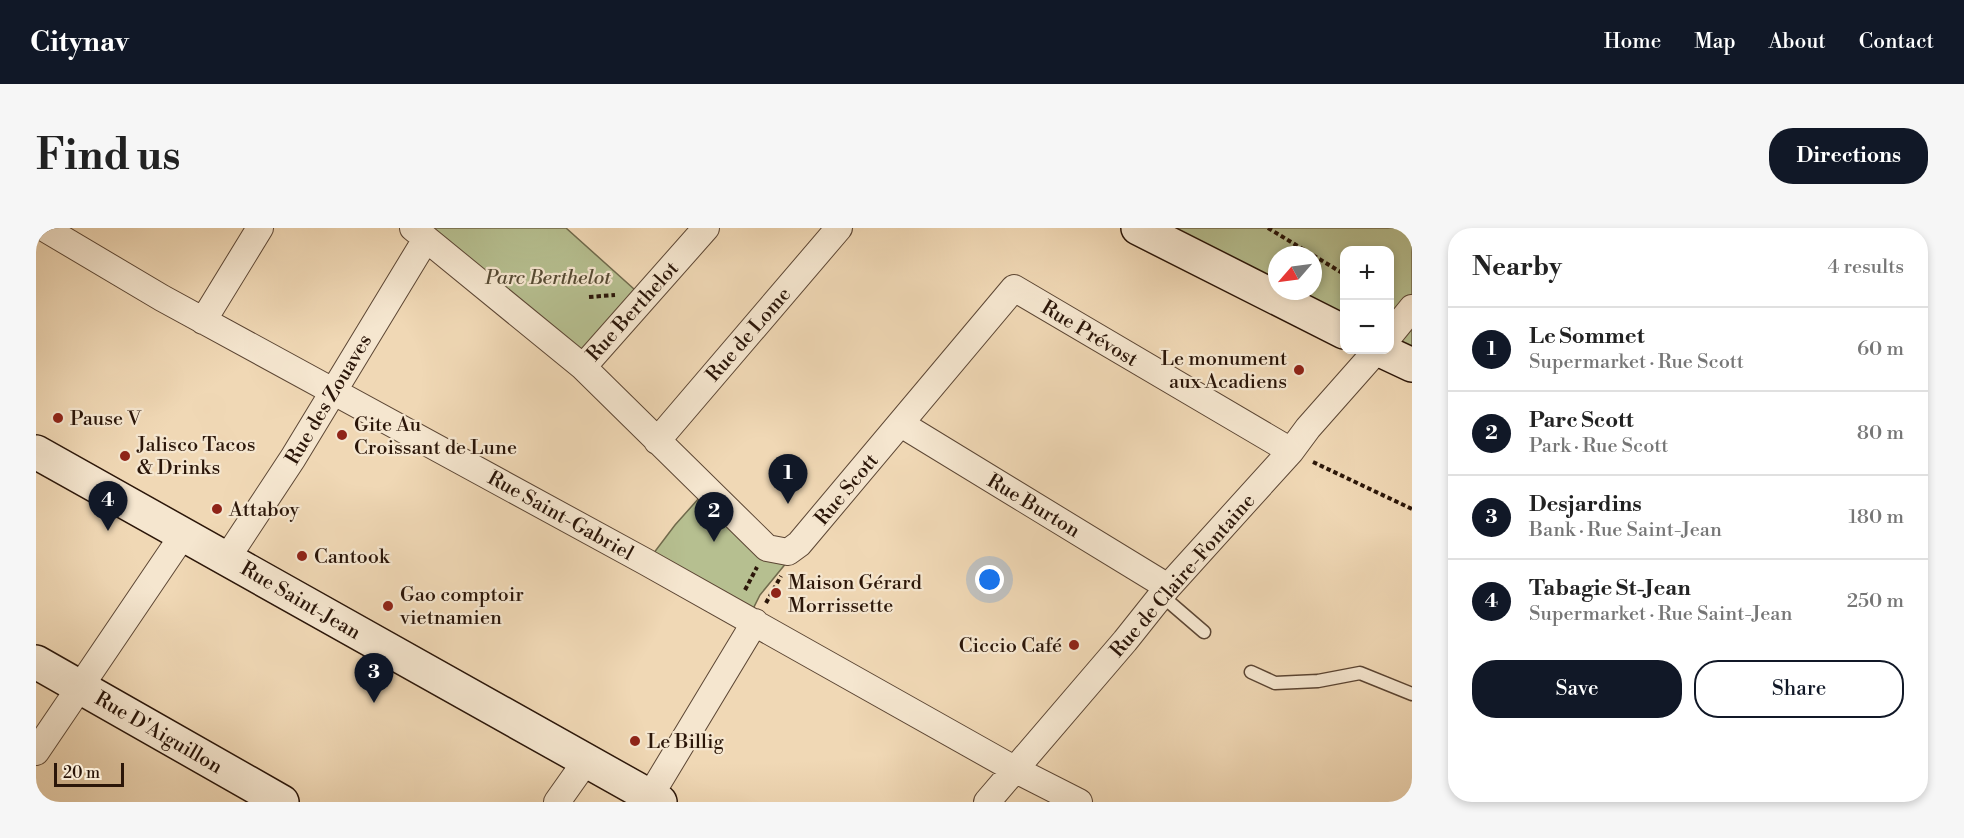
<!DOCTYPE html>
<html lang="en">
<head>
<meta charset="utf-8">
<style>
	body { margin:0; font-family:"Libre Bodoni",serif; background:#f6f6f6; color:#222 }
	.controls { position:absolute; right:18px; top:18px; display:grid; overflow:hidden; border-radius:12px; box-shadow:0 3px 9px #0003 }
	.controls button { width:54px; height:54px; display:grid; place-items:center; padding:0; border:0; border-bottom:2px solid #e0e0e0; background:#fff; color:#222; font:30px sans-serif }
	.compass { position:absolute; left:1232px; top:18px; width:54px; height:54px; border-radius:50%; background:#fff; box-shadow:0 3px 9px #0003; rotate:242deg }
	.scale { position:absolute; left:18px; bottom:15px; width:70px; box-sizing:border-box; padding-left:6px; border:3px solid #2b1609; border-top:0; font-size:16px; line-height:21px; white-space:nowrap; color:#2b1609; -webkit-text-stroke:4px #f5e6cf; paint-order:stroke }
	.you { position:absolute; left:954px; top:352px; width:21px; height:21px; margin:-15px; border:4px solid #fff; border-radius:50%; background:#1a73e8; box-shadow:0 0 0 9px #1a73e833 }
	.badge { display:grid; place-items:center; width:39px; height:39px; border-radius:50%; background:#111827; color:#fff; font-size:20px; font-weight:700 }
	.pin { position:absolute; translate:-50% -50px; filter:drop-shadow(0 2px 3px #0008) }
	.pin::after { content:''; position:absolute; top:32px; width:21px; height:18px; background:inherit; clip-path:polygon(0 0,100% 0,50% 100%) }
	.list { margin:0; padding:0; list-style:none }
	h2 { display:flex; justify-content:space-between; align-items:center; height:78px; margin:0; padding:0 24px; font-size:26px }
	h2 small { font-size:20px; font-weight:400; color:#767676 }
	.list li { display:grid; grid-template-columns:39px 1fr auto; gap:18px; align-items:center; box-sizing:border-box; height:84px; padding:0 24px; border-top:2px solid #e0e0e0 }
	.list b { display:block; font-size:22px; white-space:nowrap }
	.list p { margin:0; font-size:20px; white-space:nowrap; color:#767676 }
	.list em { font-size:20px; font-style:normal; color:#767676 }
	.actions { display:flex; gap:12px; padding:18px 24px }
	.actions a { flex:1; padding:14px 0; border:2px solid #111827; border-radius:24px; text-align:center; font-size:21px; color:#111827 }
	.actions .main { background:#111827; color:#fff }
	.map { position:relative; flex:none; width:1376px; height:574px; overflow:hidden; border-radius:24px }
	header { display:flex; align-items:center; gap:36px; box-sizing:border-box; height:84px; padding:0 30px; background:#111827; color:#fff }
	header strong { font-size:28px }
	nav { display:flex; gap:33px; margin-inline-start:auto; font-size:21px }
	.intro { display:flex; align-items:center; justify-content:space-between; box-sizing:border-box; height:144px; padding:0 36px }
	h1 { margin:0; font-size:42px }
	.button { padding:15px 27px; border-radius:24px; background:#111827; color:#fff; font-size:21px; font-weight:700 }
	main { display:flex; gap:36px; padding:0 36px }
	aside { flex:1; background:#fff; border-radius:24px; box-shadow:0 3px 9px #0003 }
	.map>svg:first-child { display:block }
	.green { fill:#b6bf90; stroke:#706a4c; stroke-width:1.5; fill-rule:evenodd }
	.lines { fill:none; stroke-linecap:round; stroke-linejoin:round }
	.lane-casing { stroke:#5c4634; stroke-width:15 }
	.street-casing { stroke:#5c4634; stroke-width:28 }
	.secondary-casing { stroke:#2b1609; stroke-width:36 }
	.path { stroke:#2b1609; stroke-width:4; stroke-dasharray:4.5 3; stroke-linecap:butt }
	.lane { stroke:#f5e6cf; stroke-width:12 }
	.street { stroke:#f5e6cf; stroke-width:26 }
	.secondary { stroke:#f5e6cf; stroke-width:33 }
	.poi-dot { fill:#8f2418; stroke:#f5e6cf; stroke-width:2 }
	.labels { text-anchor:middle; stroke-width:4.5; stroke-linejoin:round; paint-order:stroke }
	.park-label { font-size:20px; font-style:italic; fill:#554932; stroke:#f5e6cf }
	.street-label { font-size:20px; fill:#2b1609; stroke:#f5e6cf }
	.poi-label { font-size:20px; fill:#2b1609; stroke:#f5e6cf; text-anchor:start }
</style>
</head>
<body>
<header>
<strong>Citynav</strong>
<nav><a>Home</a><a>Map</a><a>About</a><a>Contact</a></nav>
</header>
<div class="intro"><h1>Find us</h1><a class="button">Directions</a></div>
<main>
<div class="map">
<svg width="1376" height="574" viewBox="0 0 1376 574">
	<rect width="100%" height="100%" fill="#f0d8b5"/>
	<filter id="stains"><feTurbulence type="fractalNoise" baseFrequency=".00333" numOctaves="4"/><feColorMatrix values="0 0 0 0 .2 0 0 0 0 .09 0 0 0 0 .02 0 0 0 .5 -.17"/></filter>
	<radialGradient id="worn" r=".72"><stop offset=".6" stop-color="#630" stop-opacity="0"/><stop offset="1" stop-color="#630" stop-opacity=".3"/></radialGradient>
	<path class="green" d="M377 0H530L608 70 547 139Z
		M1102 0H1376V137L1354 122V22H1308V104ZM1241 27H1277V63H1241Z
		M672 260 751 334 724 367 718 379 719 394 614 330 639 297Z"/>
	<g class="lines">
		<defs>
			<path id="lane" d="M1125 367 1168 404
				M1215 444 1239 455 1282 453 1324 445 1376 466"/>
			<path id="street" d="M8 0 126 70 610 334 978 541 1043 574
				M377 0 547 139 731 320 752 324 763 316 978 60 1255 223
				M167 93 224 0
				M1354 107 1376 80
				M547 139 670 0
				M865 196 1132 359
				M621 213 803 0
				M191 330 257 230 390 11
				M0 524 147 307
				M614 568 719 394
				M521 574 550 533
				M951 574 1089 413 1132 359 1255 223 1272 200 1341 122"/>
			<path id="secondary" d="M1102 0 1308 104
				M1344 122 1376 137
				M0 224 624 574
				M0 434 246 574"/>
		</defs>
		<use href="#lane" class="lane-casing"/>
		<use href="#street" class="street-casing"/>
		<use href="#secondary" class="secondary-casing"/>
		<path class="path" d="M1232 0 1308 46
			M1366 0 1376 9
			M553 69 579 67
			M1277 234 1376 281
			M709 362 721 339
			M730 375 745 348"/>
		<use href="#lane" class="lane"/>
		<use href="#street" class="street"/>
		<use href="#secondary" class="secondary"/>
	</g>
	<g class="poi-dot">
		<circle cx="1263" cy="142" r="6"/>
		<circle cx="22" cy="190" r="6"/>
		<circle cx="306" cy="207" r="6"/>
		<circle cx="89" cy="228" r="6"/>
		<circle cx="181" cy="281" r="6"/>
		<circle cx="266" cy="328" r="6"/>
		<circle cx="740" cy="365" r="6"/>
		<circle cx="352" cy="378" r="6"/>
		<circle cx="1038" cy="417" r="6"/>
		<circle cx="599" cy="513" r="6"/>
	</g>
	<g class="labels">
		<g class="park-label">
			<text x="512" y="56">Parc Berthelot</text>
		</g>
		<g class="street-label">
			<text transform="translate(596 83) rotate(-48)" y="7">Rue Berthelot</text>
			<text transform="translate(1054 105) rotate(31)" y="7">Rue Prévost</text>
			<text transform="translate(712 106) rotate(-49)" y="7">Rue de Lome</text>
			<text transform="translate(292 171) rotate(-59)" y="7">Rue des Zouaves</text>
			<text transform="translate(810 261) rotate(-50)" y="7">Rue Scott</text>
			<text transform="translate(998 277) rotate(31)" y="7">Rue Burton</text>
			<text transform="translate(525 287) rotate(29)" y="7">Rue Saint-Gabriel</text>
			<text transform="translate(1146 347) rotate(-49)" y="7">Rue de Claire-Fontaine</text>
			<text transform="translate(265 372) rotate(30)" y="7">Rue Saint-Jean</text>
			<text transform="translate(123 504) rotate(30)" y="7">Rue D'Aiguillon</text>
		</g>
		<g class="poi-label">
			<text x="1251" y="137" text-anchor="end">Le monument<tspan x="1251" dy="23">aux Acadiens</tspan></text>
			<text x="34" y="197">Pause V</text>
			<text x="318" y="203">Gite Au<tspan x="318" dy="23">Croissant de Lune</tspan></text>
			<text x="101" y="223">Jalisco Tacos<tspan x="101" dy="23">&amp; Drinks</tspan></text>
			<text x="193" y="288">Attaboy</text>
			<text x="278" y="335">Cantook</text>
			<text x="752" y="361">Maison Gérard<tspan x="752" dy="23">Morrissette</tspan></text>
			<text x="364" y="373">Gao comptoir<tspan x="364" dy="23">vietnamien</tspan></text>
			<text x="1026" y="424" text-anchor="end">Ciccio Café</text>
			<text x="611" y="520">Le Billig</text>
		</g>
	</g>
	<rect width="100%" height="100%" filter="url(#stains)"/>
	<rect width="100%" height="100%" fill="url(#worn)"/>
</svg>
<div class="controls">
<button>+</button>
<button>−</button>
</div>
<svg class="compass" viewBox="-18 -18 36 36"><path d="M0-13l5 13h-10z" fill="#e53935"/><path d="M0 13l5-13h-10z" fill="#767676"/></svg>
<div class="scale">20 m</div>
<div class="you"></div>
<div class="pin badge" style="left:752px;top:276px">1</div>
<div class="pin badge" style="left:678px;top:314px">2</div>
<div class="pin badge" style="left:338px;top:475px">3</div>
<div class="pin badge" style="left:72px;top:303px">4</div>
</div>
<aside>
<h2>Nearby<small>4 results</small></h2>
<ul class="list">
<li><span class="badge">1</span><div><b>Le Sommet</b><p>Supermarket · Rue Scott</p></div><em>60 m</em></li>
<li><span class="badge">2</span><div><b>Parc Scott</b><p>Park · Rue Scott</p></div><em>80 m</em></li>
<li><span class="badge">3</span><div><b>Desjardins</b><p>Bank · Rue Saint-Jean</p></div><em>180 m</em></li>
<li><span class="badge">4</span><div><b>Tabagie St-Jean</b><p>Supermarket · Rue Saint-Jean</p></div><em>250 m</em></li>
</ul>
<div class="actions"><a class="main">Save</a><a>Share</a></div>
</aside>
</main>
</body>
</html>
